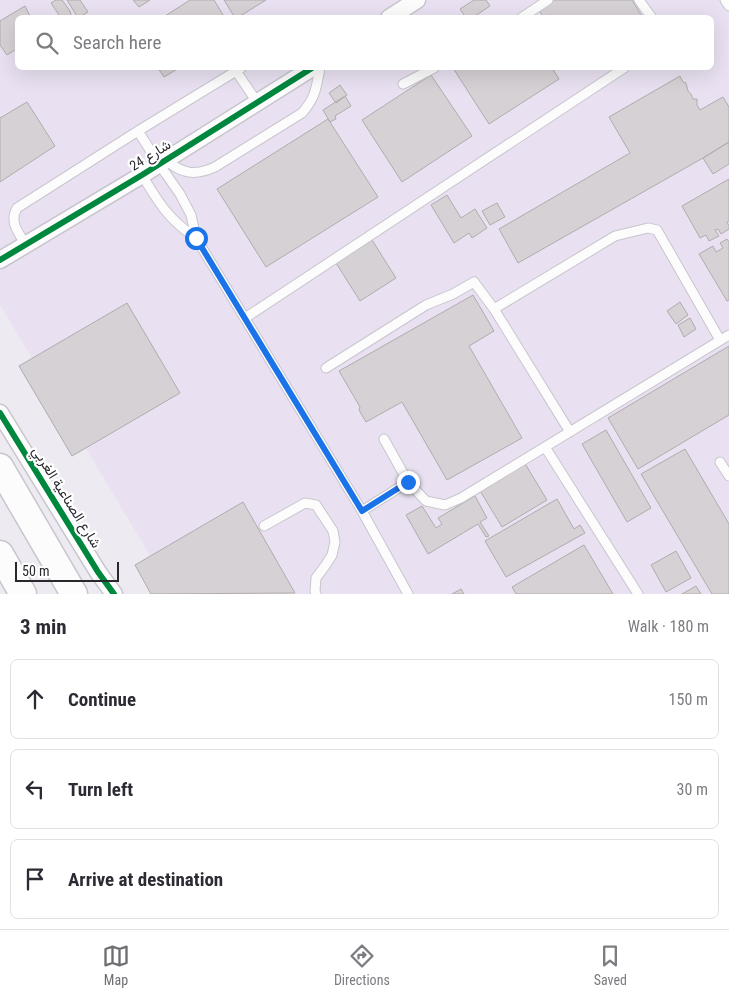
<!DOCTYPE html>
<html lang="en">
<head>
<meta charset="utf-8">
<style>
	body { margin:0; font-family:"Roboto Condensed",Vazirmatn,sans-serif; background:#f2f2f3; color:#2b2b33 }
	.scale { position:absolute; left:15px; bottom:12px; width:104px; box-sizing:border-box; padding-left:5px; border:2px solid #2a282d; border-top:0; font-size:14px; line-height:18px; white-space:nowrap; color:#2a282d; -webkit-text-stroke:4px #fff; paint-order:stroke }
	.stop { position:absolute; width:15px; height:15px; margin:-11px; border:4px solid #1a73e8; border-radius:50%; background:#fff }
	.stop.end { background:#1a73e8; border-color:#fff; box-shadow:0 1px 5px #0008 }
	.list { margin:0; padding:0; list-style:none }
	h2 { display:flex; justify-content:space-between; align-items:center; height:65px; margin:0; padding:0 20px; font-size:21px }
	h2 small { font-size:16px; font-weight:400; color:#7c7c81 }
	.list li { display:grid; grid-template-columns:32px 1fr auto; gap:15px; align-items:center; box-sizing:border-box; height:80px; margin:0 10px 10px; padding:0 10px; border:1px solid #e1e1e2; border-radius:8px }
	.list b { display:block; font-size:19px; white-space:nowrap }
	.list em { font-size:16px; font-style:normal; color:#7c7c81 }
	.icon { flex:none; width:28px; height:28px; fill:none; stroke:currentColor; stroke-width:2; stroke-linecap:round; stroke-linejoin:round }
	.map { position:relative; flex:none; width:729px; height:594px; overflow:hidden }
	.search { position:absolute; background:#fff; box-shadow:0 5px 20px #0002; left:15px; right:15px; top:15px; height:55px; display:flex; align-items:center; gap:12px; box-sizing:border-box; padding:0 18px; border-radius:8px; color:#7c7c81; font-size:19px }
	.sheet { height:335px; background:#fff }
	nav { display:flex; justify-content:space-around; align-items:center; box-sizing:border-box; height:70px; border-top:1px solid #e1e1e2; background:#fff; font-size:14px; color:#7c7c81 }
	nav a { display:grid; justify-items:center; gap:2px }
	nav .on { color:#6f6c72 }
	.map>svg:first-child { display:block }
	.built { fill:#e9e1f1; fill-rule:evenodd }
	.building { fill:#d6d1d4; stroke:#b0abad }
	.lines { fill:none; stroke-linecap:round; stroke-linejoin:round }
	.lane-casing { stroke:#c8c5cc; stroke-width:11 }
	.street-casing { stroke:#c8c5cc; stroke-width:19 }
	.primary-casing { stroke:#c8c5cc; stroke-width:29 }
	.lane { stroke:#fcfcfd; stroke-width:9 }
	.street { stroke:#fcfcfd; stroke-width:16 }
	.primary { stroke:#fcfcfd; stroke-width:26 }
	.cycleway-casing { stroke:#fff; stroke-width:9 }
	.cycleway { stroke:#00873e; stroke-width:6 }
	.route { stroke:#1a73e8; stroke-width:6 }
	.labels { text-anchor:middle; stroke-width:4.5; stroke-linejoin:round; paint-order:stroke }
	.street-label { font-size:14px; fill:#2a282d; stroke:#fff }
</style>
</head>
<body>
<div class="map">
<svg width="729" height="594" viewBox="0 0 729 594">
	<rect width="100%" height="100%" fill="#eeeaf2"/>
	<path class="built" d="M0 0H729V594H173L0 305ZM18 18H712V68H18Z"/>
	<path class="building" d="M56 0H62L70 11 72 18H61L51 3Z
		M67 0H80L88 12 78 18Z
		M133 0H150L139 7Z
		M190 0H214L225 18H162Z
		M224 0H266L237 18H235Z
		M474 0H486L490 6 472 18H466L460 9Z
		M551 0H632L643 18H544L538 9Z
		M25 6 31 18H18V48L7 55 0 45V21Z
		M158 68H179L164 77Z
		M453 68H552L559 79 489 124Z
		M431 75 472 136 402 182 362 120Z
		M680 76 683 82 686 83 688 91 691 94 693 99H697V105L700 110 723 97 729 107V142L703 158 518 263 499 229 630 153 609 117Z
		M340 85 347 95 336 103 329 93Z
		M345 96 351 106 335 116 336 119 330 122 323 110Z
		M27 102 55 146 0 182V118Z
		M328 119 378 197 266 267 217 189Z
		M729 142V164L713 174 703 158Z
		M729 179V221L727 222 729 226V229L721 234 718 229 715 230 719 236 709 241 706 235 700 238 682 206Z
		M447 195 461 218 475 209 487 228 472 238 469 233 454 243 431 205Z
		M497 203 505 217 490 225 482 211Z
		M727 239 729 242V300L727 301 699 254 713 246 716 252 723 248 720 243Z
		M372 240 396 278 360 301 336 263Z
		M473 295 494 331 469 346 522 438 447 480 402 402 366 422 359 410 360 407 339 371Z
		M680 302 688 315 676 324 667 311Z
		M127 303 180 393 72 456 19 366Z
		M690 318 696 329 684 337 678 325Z
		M729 346V415L638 469 608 418Z
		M606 430 651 508 627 522 582 444Z
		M685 449 729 524V594H712L641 474Z
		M524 462 547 500 502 527 479 489Z
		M475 496 487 518 480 522 489 536 486 537 478 524 428 554 406 515 422 506 436 528 442 524 438 518Z
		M557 499 574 529 580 525 585 533 506 577 485 541Z
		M243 502 295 593 151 594 135 565Z
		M584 545 613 594H516L512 587Z
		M676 551 691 578 666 592 651 565Z
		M696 586 701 594H682Z
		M461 589 464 594H452Z"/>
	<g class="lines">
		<defs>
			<path id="lane" d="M639 0 652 18
				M725 0 729 6
				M521 18 548 0
				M236 71 257 102
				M403 84 434 68
				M138 131 159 164 180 194 191 215 196 238 362 511 408 594
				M166 160C182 174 195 176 215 167L302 113C316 97 316 88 320 68
				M142 175C158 202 169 220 196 238
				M26 245C18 232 9 222 17 208L138 131 241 68
				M494 309 615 236 648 228 657 230 720 340
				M245 318 624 68
				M326 368 426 305 453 294 474 282 494 309 570 432
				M384 439 408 482 426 501 445 505 461 498 729 335
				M545 447 638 594
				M720 462 729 476
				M362 511 408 482
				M264 526 305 503 316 505 333 531 335 542 332 555 325 566 316 578 315 591 316 594"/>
			<path id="street" d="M389 18 417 0
				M0 260 142 175 312 68
				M0 413 98 572 114 594"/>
			<path id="primary" d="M0 467 74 594
				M0 554 23 594"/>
		</defs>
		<use href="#lane" class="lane-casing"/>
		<use href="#street" class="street-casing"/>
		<use href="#primary" class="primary-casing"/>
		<use href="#lane" class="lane"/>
		<use href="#street" class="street"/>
		<use href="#primary" class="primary"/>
		<defs>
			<path id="cycleway" d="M0 260 142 175 312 68
				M0 413 98 572 114 594"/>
		</defs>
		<use href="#cycleway" class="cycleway-casing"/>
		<use href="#cycleway" class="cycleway"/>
	</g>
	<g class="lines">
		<path class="route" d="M196 238 362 511 408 482"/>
	</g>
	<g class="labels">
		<g class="street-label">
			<text transform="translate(150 155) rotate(-32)" y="5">شارع 24</text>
			<text transform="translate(67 497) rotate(58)" y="5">شارع الصناعية الغربي</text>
		</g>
	</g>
</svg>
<div class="scale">50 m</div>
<div class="stop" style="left:196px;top:238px"></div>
<div class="stop end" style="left:408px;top:482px"></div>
<div class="search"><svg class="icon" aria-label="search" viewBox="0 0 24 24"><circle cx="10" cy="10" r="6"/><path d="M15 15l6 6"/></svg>Search here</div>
</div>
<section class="sheet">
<h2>3 min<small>Walk · 180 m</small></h2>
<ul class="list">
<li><svg class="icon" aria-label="ahead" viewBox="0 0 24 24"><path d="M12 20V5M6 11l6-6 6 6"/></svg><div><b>Continue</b></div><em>150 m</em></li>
<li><svg class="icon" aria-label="left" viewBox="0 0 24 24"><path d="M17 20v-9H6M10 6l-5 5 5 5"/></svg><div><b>Turn left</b></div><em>30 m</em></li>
<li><svg class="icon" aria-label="arrive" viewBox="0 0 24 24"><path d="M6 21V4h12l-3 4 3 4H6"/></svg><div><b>Arrive at destination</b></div></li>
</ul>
</section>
<nav>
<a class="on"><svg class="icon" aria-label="map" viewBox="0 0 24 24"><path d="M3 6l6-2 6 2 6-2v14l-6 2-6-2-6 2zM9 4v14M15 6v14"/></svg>Map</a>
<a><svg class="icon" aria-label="directions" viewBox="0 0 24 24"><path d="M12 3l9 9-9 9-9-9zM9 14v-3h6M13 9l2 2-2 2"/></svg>Directions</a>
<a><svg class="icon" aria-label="saved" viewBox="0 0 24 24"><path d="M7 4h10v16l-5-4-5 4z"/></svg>Saved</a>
</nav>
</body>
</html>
